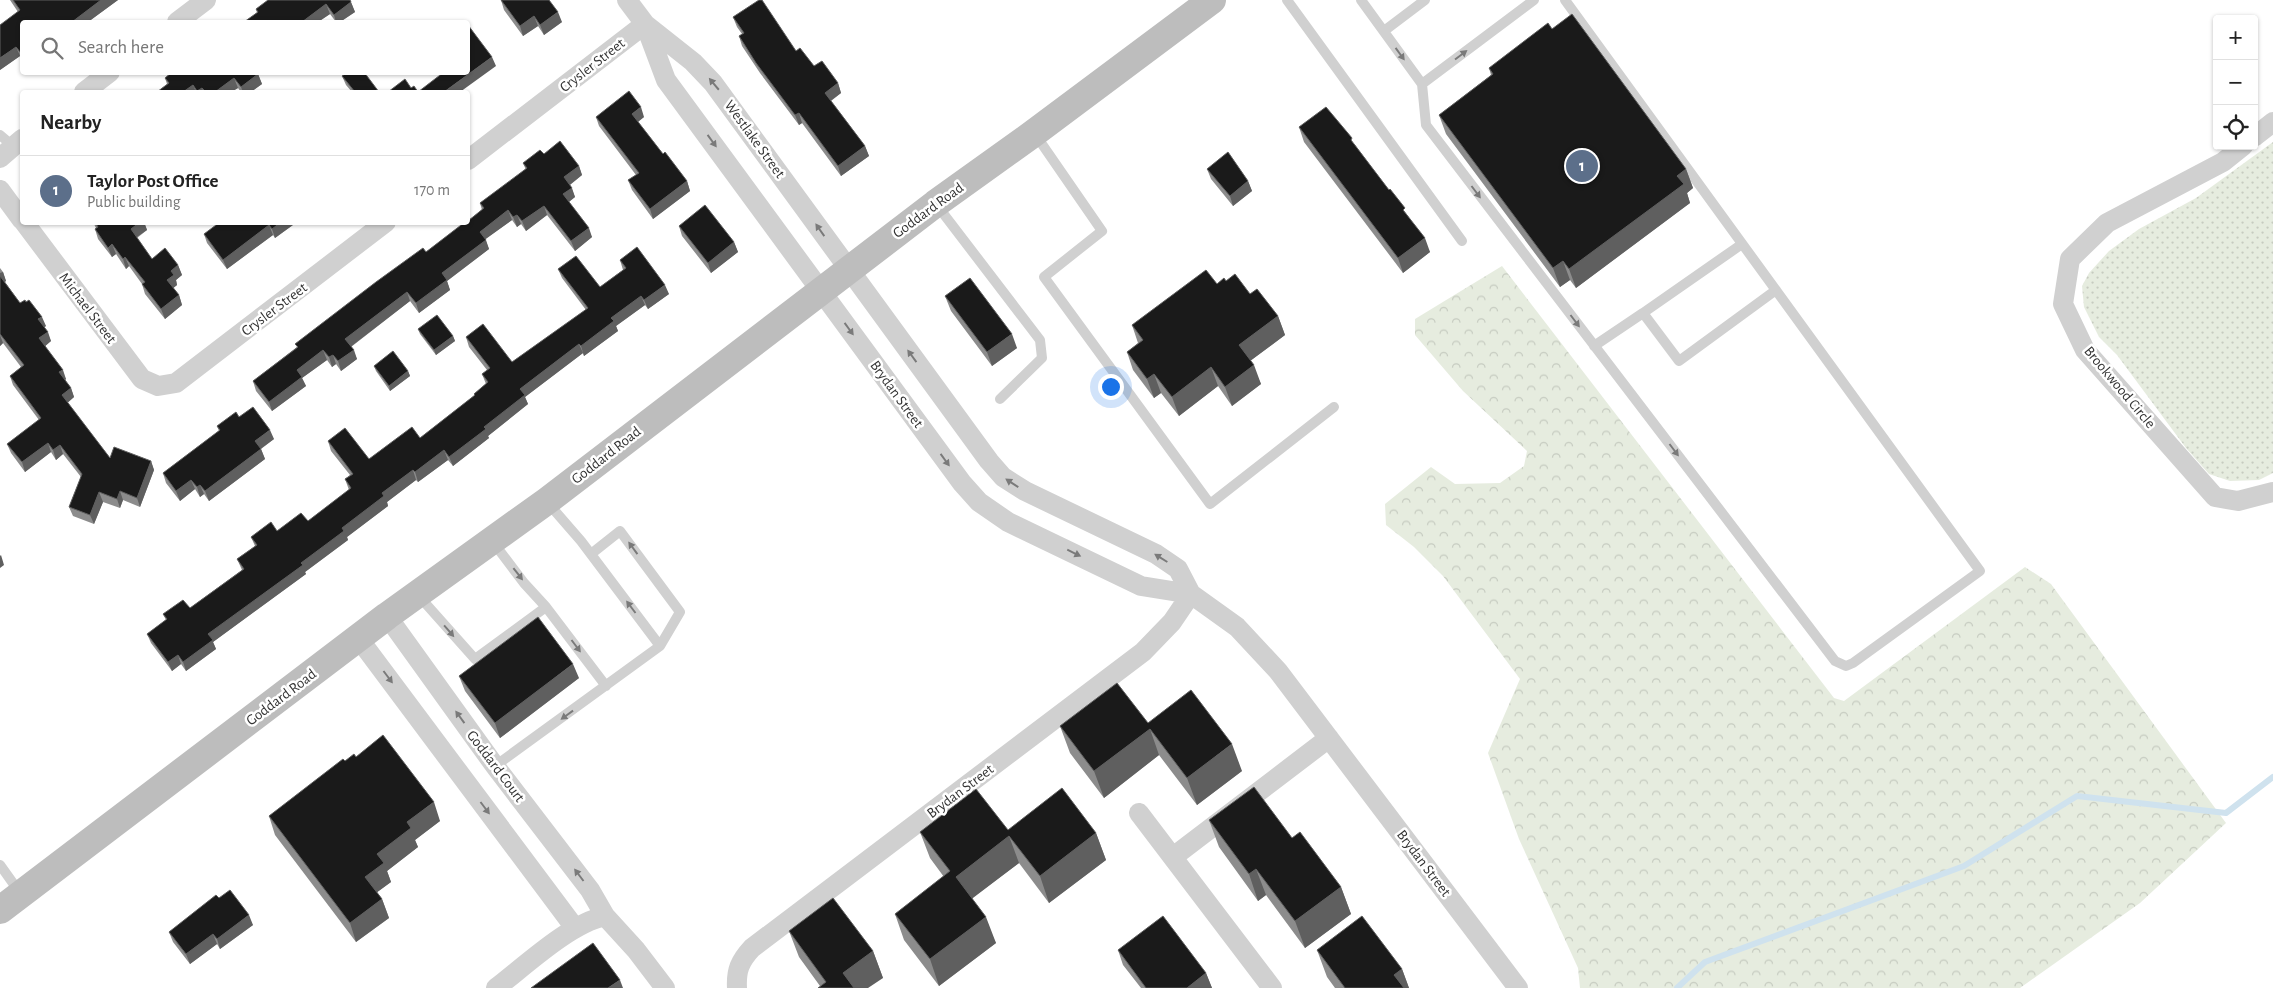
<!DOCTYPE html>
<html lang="en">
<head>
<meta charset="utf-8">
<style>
	body { margin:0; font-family:"Alegreya Sans",sans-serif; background:#f6f6f6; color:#222 }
	.controls { position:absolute; right:15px; top:15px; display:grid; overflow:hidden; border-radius:5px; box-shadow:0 1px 4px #0004 }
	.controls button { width:45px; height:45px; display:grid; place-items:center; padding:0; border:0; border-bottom:1px solid #e0e0e0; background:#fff; color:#222; font:25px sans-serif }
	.you { position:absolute; left:1110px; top:386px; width:18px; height:18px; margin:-12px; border:4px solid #fff; border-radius:50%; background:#1a73e8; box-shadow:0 0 0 8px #1a73e833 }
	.badge { display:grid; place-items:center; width:32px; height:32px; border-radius:50%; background:#e63946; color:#fff; font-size:16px; font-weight:700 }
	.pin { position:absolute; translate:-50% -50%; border:2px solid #fff; box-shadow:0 1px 5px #0006 }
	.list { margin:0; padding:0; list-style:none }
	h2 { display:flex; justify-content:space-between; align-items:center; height:65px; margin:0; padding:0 20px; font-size:21px }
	h2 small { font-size:16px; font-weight:400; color:#767676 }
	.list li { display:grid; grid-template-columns:32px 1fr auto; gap:15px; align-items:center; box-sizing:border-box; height:70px; padding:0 20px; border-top:1px solid #e0e0e0 }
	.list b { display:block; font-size:19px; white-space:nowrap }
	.list p { margin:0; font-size:16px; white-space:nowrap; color:#767676 }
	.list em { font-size:16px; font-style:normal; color:#767676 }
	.icon { flex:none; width:28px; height:28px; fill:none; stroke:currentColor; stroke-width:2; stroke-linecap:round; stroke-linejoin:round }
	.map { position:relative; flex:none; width:2273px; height:988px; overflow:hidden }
	.search { position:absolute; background:#fff; box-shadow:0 1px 4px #0004; left:20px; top:20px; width:450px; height:55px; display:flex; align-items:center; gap:12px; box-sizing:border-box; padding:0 18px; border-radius:5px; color:#767676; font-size:19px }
	.panel { position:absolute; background:#fff; box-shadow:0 1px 4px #0004; left:20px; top:90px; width:450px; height:135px; border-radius:5px }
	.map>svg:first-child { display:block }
	.grass { fill:url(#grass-dots) }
	.forest { fill:url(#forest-crowns) }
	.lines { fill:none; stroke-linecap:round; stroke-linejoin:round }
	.stream { stroke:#cfe2ee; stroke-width:6 }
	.lane { stroke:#d0d0d0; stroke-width:10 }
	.street { stroke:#d0d0d0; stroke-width:20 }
	.secondary { stroke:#bdbdbd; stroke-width:28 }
	.wall { fill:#8c8c8c }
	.shaded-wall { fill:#5f5f5f }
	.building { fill:#1a1a1a; stroke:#5f5f5f }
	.oneway { fill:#7a7a7a }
	.labels { text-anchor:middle; stroke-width:5; stroke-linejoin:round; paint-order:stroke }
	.street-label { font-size:15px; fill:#333; stroke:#fff }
</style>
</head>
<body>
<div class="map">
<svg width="2273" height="988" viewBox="0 0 2273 988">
	<defs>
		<pattern id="grass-dots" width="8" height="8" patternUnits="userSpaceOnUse" patternTransform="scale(1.25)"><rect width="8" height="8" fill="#e6ecdf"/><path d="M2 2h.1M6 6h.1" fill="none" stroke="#c6cbc0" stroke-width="1.8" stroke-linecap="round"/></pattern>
		<pattern id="forest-crowns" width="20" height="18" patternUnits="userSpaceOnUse" patternTransform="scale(1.25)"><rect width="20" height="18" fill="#e6ecdf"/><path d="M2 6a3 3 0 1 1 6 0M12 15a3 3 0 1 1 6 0" fill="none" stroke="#c6cbc0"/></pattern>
	</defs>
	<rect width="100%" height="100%" fill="#fff"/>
	<path class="grass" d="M2273 142V473L2259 480 2230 481 2209 474 2186 448 2117 355 2099 337 2084 307 2082 286 2089 273 2109 251 2139 229 2196 198Z"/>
	<path class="forest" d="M1502 266 1834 698 1844 701 2025 567 2051 584 2226 823 2140 903 2020 988H1580L1578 968 1519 839 1488 753 1520 679 1443 576 1414 547 1386 525 1385 504 1431 467 1455 484 1500 483 1524 466 1527 451 1463 391 1415 335V319Z"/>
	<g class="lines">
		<path class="stream" d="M1677 988 1705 962 1964 866 2077 796 2226 813 2273 777"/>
		<path class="lane" d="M1287 0 1462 241
			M1361 0 1422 84 1426 125 1835 661 1846 666 1853 663 1980 571 1565 0
			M1384 31 1425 0
			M1422 84 1534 0
			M1035 134 1102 231 1044 277 1210 504 1334 407
			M0 135 13 146
			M936 204 1040 340 1042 358 1000 399
			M1742 244 1643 313 1679 361 1776 290
			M1594 346 1643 313
			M548 503 581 541 660 646
			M493 542 524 583 546 607 606 686
			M418 595 475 659 546 607
			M495 766 660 646 680 612 620 531 591 554
			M0 865 20 893"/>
		<path class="street" d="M627 0 645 24 693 62 713 83 989 461 1003 477 1025 491 1156 554 1178 569 1191 594
			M177 22 206 0
			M645 24 666 80 962 483 979 502 1008 522 1141 586 1191 594 1237 627 1278 671 1518 988
			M84 92 110 72
			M2254 137 2273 122
			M2243 146 2223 162 2107 223 2070 259 2063 304 2085 350 2215 497 2238 501 2273 492
			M0 158 22 139
			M468 160 645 24
			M0 190 22 220
			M24 222 142 379 158 386 176 383 386 222
			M387 616 495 766 590 890 605 916
			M359 639 575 928
			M1139 813 1272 988
			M1173 857 1329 738
			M496 988C526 965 569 924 605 916L636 950 665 988
			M737 988C736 970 740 961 752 948L1143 652 1172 622 1191 594"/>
		<path class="secondary" d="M0 910 387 616 547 501 935 204 1034 133 1212 0"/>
	</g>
	<path class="wall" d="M10 0H118L88 22H22V60L20 56 0 70 18 12Z
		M350 0 355 12 340 22H336L330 14 318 22H244L257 13 256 9Z
		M501 0 562 22 544 35 538 26 523 36 504 10Z
		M733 17 796 51 814 66 838 83 841 93 831 101 865 146 869 156 841 176 802 123 799 125 760 73 742 46 739 36 742 34 737 27Z
		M1552 29 1686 169 1693 188 1687 193 1690 203 1576 288 1570 280 1560 287 1446 134 1439 115 1491 75 1489 68Z
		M258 74 262 84 251 92H241L238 88 231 92H157L167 84 165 78Z
		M342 76 379 92H352L346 85Z
		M596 117H644L638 122 663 154 687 181 690 191 653 219 632 190 628 180 636 175 599 126Z
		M1299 127 1355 145 1408 216 1430 252 1403 273 1304 142Z
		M544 154 579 166 582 175 570 185 575 197 569 202 592 237 575 251 547 215 526 231 521 224 517 227 512 220 485 239 489 249 447 281 450 290 419 313 410 301 351 347 357 359 341 371 336 364 332 367 327 360 302 378 306 386 272 411 256 391 253 381 297 347 295 344 426 252 482 210 480 203 526 170 523 163Z
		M1207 169 1248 181 1252 191 1233 206 1211 179Z
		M93 222H144L147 230 137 238 152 259 178 265 182 275 176 280 177 285 173 288 179 295 182 305 165 319 145 294 142 284 129 266 126 269 116 254 112 257 98 239 95 229 96 228Z
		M297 222 275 238 273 235 227 269 207 243 204 234Z
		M679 226 734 242 738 252 711 273 682 236Z
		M620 260 669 294 648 309 645 305 616 326 618 331 584 356 583 353 525 397 528 404 488 436 489 438 453 466 448 460 418 482 416 480 387 502 388 506 347 537 348 540 305 572 306 574 213 642 216 649 186 671 181 664 172 671 151 643 147 634 166 620 163 614 190 608 242 570 237 559 255 546 251 537 277 531 308 521 349 490 345 479 350 475 331 451 328 441 369 459 420 438 474 396V394L486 384 482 374 487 370 469 347 466 337 512 362 586 310 562 278 558 269 600 287 623 270Z
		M0 268 3 272 6 281 5 282 20 303 46 326 44 327 51 341 45 346 66 379 65 380 71 388 74 397 67 403 110 458 151 461 154 470 140 507 123 500 120 508 103 502 94 524 73 516 69 507 81 477 63 454 56 460 51 452 25 472 11 453 7 444 39 420 13 385 10 376 21 367 3 343 0 346Z
		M1226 281 1250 294 1278 316 1285 335 1250 361 1261 384 1232 406 1218 386 1179 416 1161 393 1154 398 1133 370 1127 352 1138 343 1132 325 1217 284Z
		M945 296 1017 348 992 366 951 311Z
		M418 329 453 336 455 341 436 355 420 334Z
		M374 366 408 371 410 376 390 391 376 371Z
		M239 417 274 439 261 449 265 459 209 501 204 494 200 497 195 489 180 501 166 483 163 473 219 431 217 426Z
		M459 676 579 678 500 738 465 691Z
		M1148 723 1242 771 1197 805 1159 755 1104 798 1070 753 1060 726Z
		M356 757 440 821 415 840 418 847 387 871 391 882 377 892 382 899 389 918 356 942 275 835 269 816 345 761Z
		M1209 820 1292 838 1341 887 1351 914 1305 948 1266 895 1258 901 1219 847Z
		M1008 830 1096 833 1106 860 1049 903 1019 863 972 898 996 943 939 986 904 940 895 914 944 877 930 858 920 832Z
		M219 898 253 925 220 949 217 944 190 964 173 942 169 932Z
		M789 931 873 951 883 978 820 986 799 957Z
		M1118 950 1206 973 1212 988H1141L1123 965Z
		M1317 950 1402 969 1409 988H1335L1327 977Z"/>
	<path class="shaded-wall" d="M101 0H118L88 22H72Z
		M351 2 355 12 340 22H336L334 15Z
		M326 4 330 14 318 22H302Z
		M558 12 562 22 544 35 540 25Z
		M534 16 538 26 523 36 520 26Z
		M16 47 20 56 0 70V58Z
		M492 57 496 66 460 92H444Z
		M258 74 262 84 251 92H243L241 87Z
		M234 78 238 88 231 92H215Z
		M838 83 841 93 829 102 825 93Z
		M193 85 196 92H183Z
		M202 88 204 92H198L197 91Z
		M641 107 644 117 635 124 632 114Z
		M799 113 802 123 799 125 795 115Z
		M865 146 869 156 841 176 838 166Z
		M579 166 582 175 567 187 564 177Z
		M1686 169 1693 188 1687 193 1690 203 1576 288 1569 269 1677 176Z
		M687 181 690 191 653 219 650 209Z
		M1248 181 1252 191 1233 206 1230 196Z
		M572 188 575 197 566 204 563 194Z
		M544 206 547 215 526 231 522 221Z
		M508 210 512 220 483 241 480 232Z
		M517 215 521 224 517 227 513 217Z
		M140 222H144L147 230 134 239 131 229Z
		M281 222H297L275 238 272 229Z
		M269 225 273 235 227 269 223 260Z
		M589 228 592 237 575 251 571 241Z
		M1425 238 1430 252 1403 273 1398 258Z
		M486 240 489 249 447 281 450 290 419 313 416 303 442 273Z
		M734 242 738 252 711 273 708 263Z
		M112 244 116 254 112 257 108 248Z
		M125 257 129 266 126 269 123 259Z
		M1563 261 1570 280 1560 287 1553 268Z
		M178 265 182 275 176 280 177 285 171 290 167 280 171 271Z
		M3 272 6 281 2 283 0 277V273Z
		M665 285 669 294 648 309 644 300Z
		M407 292 410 301 349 348 345 339Z
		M179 295 182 305 165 319 161 309Z
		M641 296 645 305 616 326 618 331 584 356 581 346 611 318Z
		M1278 316 1285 335 1246 364 1239 345Z
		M42 317 46 326 42 329 38 319Z
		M48 332 51 341 43 348 39 338Z
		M1012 334 1017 348 992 366 987 352Z
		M0 335 3 343 0 346Z
		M453 336 455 341 436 355 434 350Z
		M579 344 583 353 525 397 528 404 488 436 489 438 453 466 449 457 484 427 520 389Z
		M323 350 327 360 302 378 306 386 272 411 269 402 297 370Z
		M354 350 357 359 341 371 338 361Z
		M333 355 336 364 332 367 329 357Z
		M1254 365 1261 384 1232 406 1225 387Z
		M1211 367 1218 386 1179 416 1172 397Z
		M63 370 66 379 63 382 59 372Z
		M408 371 410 376 390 391 389 386Z
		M1154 374 1161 393 1154 398 1147 379Z
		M71 388 74 397 65 405 62 395Z
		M270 430 274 439 259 450 255 441Z
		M48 443 51 452 25 472 22 462Z
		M60 445 63 454 56 460 53 450Z
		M261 449 265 459 209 501 205 491Z
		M444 450 448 460 418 482 415 472Z
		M151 461 154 470 140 507 137 498Z
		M413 470 416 480 387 502 388 506 347 537 348 540 305 572 306 574 213 642 216 649 186 671 183 662 208 634 301 563 382 493Z
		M191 480 195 489 180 501 176 491Z
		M200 485 204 494 200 497 197 487Z
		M120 491 123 500 120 508 117 499Z
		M99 492 103 502 94 524 90 515Z
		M1 555 4 565 0 568V556Z
		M178 655 181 664 172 671 168 662Z
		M573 664 579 678 500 738 495 723Z
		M1150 729 1159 755 1104 798 1094 771Z
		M1232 744 1242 771 1197 805 1187 778Z
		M434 802 440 821 415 840 418 847 387 871 391 882 372 896 365 877 377 854 407 822Z
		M1096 833 1106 860 1049 903 1040 876Z
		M1009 836 1019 863 965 904 956 877Z
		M1256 869 1266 895 1258 901 1249 874Z
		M1341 887 1351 914 1305 948 1295 921Z
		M382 899 389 918 356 942 350 923Z
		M249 915 253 925 220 949 217 939Z
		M986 917 996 943 939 986 930 959Z
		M213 934 217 944 190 964 186 954Z
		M873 951 883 978 868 988H848L843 973Z
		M1402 969 1409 988H1399L1394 975Z
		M1206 973 1212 988H1187Z
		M620 980 623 988H608Z"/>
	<path class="building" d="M13 0H101L72 22H22V51L21 53 16 47 0 58V25L20 10Z
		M268 0H350L351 2 334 15 326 4 302 22H244L258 12 256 9Z
		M501 0H549L558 12 540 25 534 16 520 26Z
		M759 0H762L796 51 800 48 814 66 822 61 838 83 825 93 865 146 838 166 799 113 795 115 756 63 739 36 744 33 733 17Z
		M1572 14 1686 169 1677 176 1684 184 1569 269 1563 261 1553 268 1439 115 1493 74 1489 68 1548 23 1552 29Z
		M468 25 492 57 444 92H388L405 79 411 88 414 86 418 92 444 72H468Z
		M172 72H257L258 74 241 87 234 78 215 92H206L202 88 197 91 193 85 183 92H157L169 83 165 78Z
		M347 72H364L379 92H355L342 76Z
		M629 91 641 107 632 114 663 154 665 152 687 181 650 209 628 180 639 173 596 117Z
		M1326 107 1352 138 1351 140 1389 190 1390 189 1405 208 1403 210 1425 238 1398 258 1299 127Z
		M560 141 579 166 564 177 572 188 563 194 589 228 571 241 544 206 522 221 517 215 513 217 508 210 480 232 486 240 442 273 447 280 416 303 407 292 345 339 354 350 338 361 333 355 329 357 323 350 297 370 302 377 269 402 253 381 298 347 295 344 376 282 423 248 426 252 465 222H468V221L484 208 480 203 527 168 523 163 540 150 544 154Z
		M1228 152 1248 181 1230 196 1207 169Z
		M705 205 734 242 708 263 679 226Z
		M95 222H140L131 229 152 259 165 248 178 265 171 271 174 275 167 280 179 295 161 309 142 284 145 282 125 257 123 259 112 244 108 248 95 229 98 227Z
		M220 222H281L272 229 269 225 223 260 204 234Z
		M637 247 665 285 644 300 641 296 611 318 614 321 581 346 579 344 520 389 525 395 484 427 486 429 449 457 444 450 415 472 413 470 382 493 384 496 342 528 344 531 301 563 303 565 208 634 213 640 183 662 178 655 168 662 147 634 167 619 163 614 183 600 190 608 244 569 237 559 257 545 251 537 271 522 277 531 301 513 308 521 351 488 345 479 353 474 328 441 345 428 369 459 412 427 420 438 475 395 474 394 488 382 482 374 490 368 466 337 483 324 512 362 588 308 558 269 576 256 600 287 626 268 620 260Z
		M1206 270 1217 284 1224 278 1226 281 1235 274 1250 294 1257 289 1278 316 1239 345 1254 365 1225 387 1211 367 1172 397 1154 374 1147 379 1127 352 1143 340 1132 325Z
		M0 276 20 303 25 300 26 302 29 300 42 317 38 319 48 332 39 338 63 370 59 372 71 388 62 395 110 458 114 447 151 461 137 498 120 491 117 499 99 492 90 515 69 507 82 474 60 445 53 450 48 443 22 462 7 444 41 418 10 376 24 365 0 334Z
		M970 278 1012 334 987 352 945 296Z
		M437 315 453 336 434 350 418 329Z
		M393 351 408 371 389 386 374 366Z
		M253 407 270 430 255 441 261 449 205 491 200 485 197 487 191 480 176 491 163 473 220 430 217 426 236 412 239 417Z
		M538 617 573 664 495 723 459 676Z
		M1117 683 1148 723 1191 690 1232 744 1187 778 1150 729 1094 771 1060 726Z
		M383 735 434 802 407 822 411 828 377 854 384 863 365 877 382 899 350 923 269 816 343 759 345 761 354 754 356 757Z
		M1254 787 1292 838 1300 832 1341 887 1295 921 1256 869 1249 874 1209 820Z
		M1062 788 1096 833 1040 876 1009 836 956 877 986 917 930 959 895 914 950 871 920 832 976 789 1008 830Z
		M230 890 249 915 217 939 213 934 186 954 169 932 216 895 219 898Z
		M833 898 873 951 843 973 854 988H818L826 982 789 931Z
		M1163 916 1206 973 1187 988H1146L1118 950Z
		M1362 916 1402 969 1394 975 1404 988H1345L1317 950Z
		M593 943 620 980 608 988H531Z"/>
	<defs><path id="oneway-solid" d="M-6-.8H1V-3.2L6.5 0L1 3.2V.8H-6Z" transform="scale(1.25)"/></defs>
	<g class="oneway">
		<use href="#oneway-solid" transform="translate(1400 54) rotate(54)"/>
		<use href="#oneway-solid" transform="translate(1461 55) rotate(-37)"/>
		<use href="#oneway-solid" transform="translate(714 84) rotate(-130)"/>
		<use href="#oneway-solid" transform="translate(712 141) rotate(54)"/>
		<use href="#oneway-solid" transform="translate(1476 192) rotate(53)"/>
		<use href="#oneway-solid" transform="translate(820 230) rotate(-125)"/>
		<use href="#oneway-solid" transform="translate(1575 321) rotate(53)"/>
		<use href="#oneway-solid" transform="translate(849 329) rotate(54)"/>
		<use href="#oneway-solid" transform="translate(912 356) rotate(-126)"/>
		<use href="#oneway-solid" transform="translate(1674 450) rotate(53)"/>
		<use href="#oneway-solid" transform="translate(945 460) rotate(54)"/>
		<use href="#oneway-solid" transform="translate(1012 483) rotate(-147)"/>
		<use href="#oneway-solid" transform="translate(633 548) rotate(-126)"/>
		<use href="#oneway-solid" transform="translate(1074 553) rotate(26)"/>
		<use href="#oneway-solid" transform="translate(1161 558) rotate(-148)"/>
		<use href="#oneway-solid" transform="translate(518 574) rotate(52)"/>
		<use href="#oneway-solid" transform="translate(631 607) rotate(-127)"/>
		<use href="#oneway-solid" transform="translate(449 631) rotate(49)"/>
		<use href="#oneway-solid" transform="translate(576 646) rotate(53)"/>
		<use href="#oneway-solid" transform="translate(388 677) rotate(53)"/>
		<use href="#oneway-solid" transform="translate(567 715) rotate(144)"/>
		<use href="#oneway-solid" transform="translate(460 717) rotate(-126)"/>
		<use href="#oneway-solid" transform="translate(485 808) rotate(53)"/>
		<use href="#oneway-solid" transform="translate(579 875) rotate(-127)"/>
	</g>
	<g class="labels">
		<g class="street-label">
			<text transform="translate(592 65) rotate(-38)" y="5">Crysler Street</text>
			<text transform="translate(755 139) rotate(54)" y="5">Westlake Street</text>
			<text transform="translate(928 210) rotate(-36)" y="5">Goddard Road</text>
			<text transform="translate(88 308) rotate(53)" y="5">Michael Street</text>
			<text transform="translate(274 309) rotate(-37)" y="5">Crysler Street</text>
			<text transform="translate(2120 387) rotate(50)" y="5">Brookwood Circle</text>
			<text transform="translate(897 394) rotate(54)" y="5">Brydan Street</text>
			<text transform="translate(606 455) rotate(-38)" y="5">Goddard Road</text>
			<text transform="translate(281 697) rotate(-37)" y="5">Goddard Road</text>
			<text transform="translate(496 766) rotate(53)" y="5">Goddard Court</text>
			<text transform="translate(960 791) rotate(-37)" y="5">Brydan Street</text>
			<text transform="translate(1424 863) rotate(53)" y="5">Brydan Street</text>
		</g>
	</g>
</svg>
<div class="controls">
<button>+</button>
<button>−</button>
<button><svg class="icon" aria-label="locate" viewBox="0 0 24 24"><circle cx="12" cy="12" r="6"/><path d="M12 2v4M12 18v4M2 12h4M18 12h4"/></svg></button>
</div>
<div class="you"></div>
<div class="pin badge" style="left:1582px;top:166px;background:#5c6f8a">1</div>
<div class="search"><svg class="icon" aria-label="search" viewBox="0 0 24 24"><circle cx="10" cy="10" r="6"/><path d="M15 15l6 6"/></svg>Search here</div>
<section class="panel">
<h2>Nearby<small></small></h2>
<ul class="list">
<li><span class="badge" style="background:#5c6f8a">1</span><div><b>Taylor Post Office</b><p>Public building</p></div><em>170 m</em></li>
</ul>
</section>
</div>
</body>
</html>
